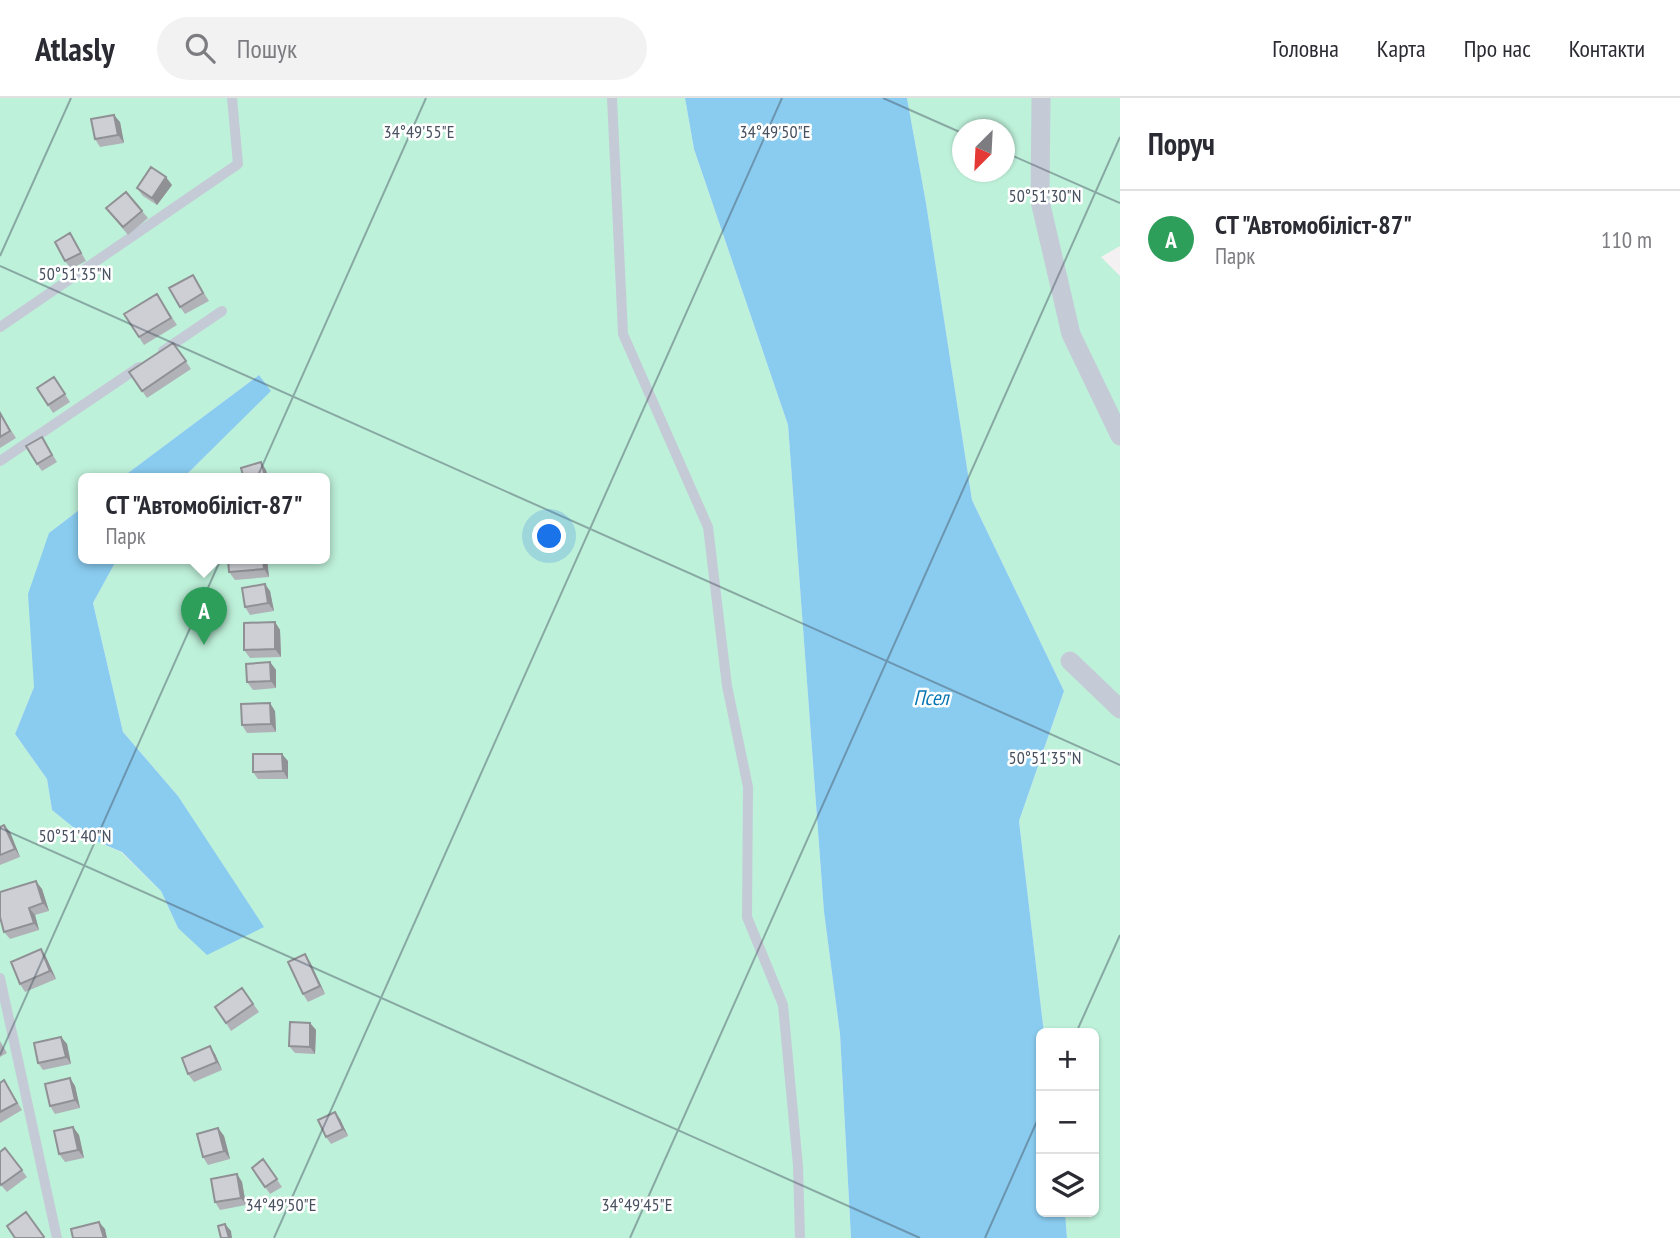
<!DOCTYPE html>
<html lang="uk">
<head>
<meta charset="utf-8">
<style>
	body { margin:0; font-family:"PT Sans Narrow",sans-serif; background:#f2f2f3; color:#2b2b33 }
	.controls { position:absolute; right:21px; bottom:21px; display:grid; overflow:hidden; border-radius:10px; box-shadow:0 2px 5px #0004 }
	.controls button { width:63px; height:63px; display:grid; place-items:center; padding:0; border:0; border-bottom:2px solid #e1e1e2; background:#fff; color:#2b2b33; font:35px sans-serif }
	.compass { position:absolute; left:952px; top:21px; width:63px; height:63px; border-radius:50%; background:#fff; box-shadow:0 2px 5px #0004; rotate:204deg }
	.you { position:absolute; left:550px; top:439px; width:24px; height:24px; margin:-18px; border:5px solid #fff; border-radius:50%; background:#1a73e8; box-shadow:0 0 0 10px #1a73e833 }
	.badge { display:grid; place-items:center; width:46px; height:46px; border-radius:50%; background:#1251ec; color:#fff; font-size:23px; font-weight:700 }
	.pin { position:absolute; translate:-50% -58px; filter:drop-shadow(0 2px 4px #0008) }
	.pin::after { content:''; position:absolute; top:37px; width:24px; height:21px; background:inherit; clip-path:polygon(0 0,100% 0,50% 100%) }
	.popup { position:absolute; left:78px; top:375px; width:252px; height:91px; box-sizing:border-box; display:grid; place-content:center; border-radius:10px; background:#fff; filter:drop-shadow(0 2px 5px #0005); font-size:23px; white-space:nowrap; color:#7c7c81 }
	.popup b { font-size:26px; color:#2b2b33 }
	.popup::after { content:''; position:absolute; left:50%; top:100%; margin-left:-14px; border:14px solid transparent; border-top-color:#fff }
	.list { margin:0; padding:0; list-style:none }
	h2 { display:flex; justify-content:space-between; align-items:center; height:91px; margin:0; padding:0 28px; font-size:30px }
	h2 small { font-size:23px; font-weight:400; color:#7c7c81 }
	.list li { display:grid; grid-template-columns:46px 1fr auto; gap:21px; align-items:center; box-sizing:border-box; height:98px; padding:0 28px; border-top:2px solid #e1e1e2 }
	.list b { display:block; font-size:26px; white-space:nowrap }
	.list p { margin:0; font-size:23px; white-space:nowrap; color:#7c7c81 }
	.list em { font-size:23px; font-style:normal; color:#7c7c81 }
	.icon { flex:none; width:38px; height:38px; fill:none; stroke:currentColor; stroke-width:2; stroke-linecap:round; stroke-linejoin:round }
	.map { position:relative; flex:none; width:1120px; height:1140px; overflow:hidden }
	header { display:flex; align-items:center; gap:42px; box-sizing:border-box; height:98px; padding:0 35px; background:#fff; border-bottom:2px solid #e1e1e2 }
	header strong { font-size:33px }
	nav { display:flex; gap:38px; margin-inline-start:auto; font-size:24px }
	.search { width:490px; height:63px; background:#f2f2f3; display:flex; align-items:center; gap:18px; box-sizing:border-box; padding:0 24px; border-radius:38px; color:#7c7c81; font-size:26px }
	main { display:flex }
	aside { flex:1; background:#fff }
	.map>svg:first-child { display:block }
	.green { fill:#bef1da; fill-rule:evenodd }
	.water { fill:#8accf0 }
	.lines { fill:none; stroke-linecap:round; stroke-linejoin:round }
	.lane { stroke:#c4cbd6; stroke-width:10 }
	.street { stroke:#c4cbd6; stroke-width:19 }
	.wall { fill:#b0b2b7 }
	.shaded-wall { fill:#909195 }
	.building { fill:#cdcfd5; stroke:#909195; stroke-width:2 }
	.ticks { fill:none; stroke:#48515f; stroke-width:2; stroke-opacity:0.45 }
	.labels { text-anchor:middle; stroke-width:5; stroke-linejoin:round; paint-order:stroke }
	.water-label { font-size:21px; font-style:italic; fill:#0776b3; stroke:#fff }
	.ticks-label { font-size:18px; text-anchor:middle; fill:#48515f; stroke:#fff; stroke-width:5; stroke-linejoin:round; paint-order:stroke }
</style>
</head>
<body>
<header>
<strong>Atlasly</strong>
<div class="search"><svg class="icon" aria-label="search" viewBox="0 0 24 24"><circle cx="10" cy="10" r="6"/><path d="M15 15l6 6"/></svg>Пошук</div>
<nav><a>Головна</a><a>Карта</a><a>Про нас</a><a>Контакти</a></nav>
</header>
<main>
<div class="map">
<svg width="1120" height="1140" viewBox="0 0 1120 1140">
	<rect width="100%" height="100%" fill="#f3f1f1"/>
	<path class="green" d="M0 0H685L694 51 788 327 824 814 840 936 851 1140H0ZM259 277 270 293 182 381H325V461H117L93 505 123 634 178 698 263 829 178 830 161 793 121 754 84 738 52 712 47 681 15 636 34 589 49 435 83 409V381H120Z
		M907 0H1120V148L1101 159 1120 178V1140H1067L1065 1114H1094V935H1044L1019 723 1064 593 972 402 926 105ZM962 32H1004V74H962Z"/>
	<path class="water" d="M685 0H907L926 105 972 402 1064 593 1019 723 1044 935H1041V1114H1065L1067 1140H851L840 936 824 814 788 327 694 51Z
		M259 277 271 293 182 381H120Z
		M83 409V461H117L93 505 123 634 178 698 264 829 207 857 178 830 161 793 122 754 84 738 52 712 47 681 15 636 34 589 28 496 49 435Z"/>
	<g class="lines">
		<path class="lane" d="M612 0 623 236 708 429 727 588 748 689 747 819 783 907 798 1068 800 1140
			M0 229 238 66 232 0
			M163 253 222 213
			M0 363 139 269
			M0 880 57 1140"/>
		<path class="street" d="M1041 0 1040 103 1071 236 1120 338
			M1070 563 1120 611"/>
	</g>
	<path class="wall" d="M120 24 124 45 100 49 95 41Z
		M172 87 157 107 143 98 137 90Z
		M106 110 142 113 148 120 128 137Z
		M70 135 86 163 71 171 65 163Z
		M198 185 209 203 185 216 180 209Z
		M157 196 177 227 144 247 139 239Z
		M173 245 191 271 147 300 129 274Z
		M54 279 70 304 53 315 37 290Z
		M0 315 16 340 0 350Z
		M42 339 57 364 42 373 37 366Z
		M267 461 269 479 235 482 229 474Z
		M270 493 274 513 250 517 245 509Z
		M275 524 280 532 281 559 250 560 244 552Z
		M270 564 276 572V590L253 592 247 584Z
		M275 613 276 634 247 635 242 627Z
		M288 663V681H258L253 674Z
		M4 727 10 734 20 759 0 767V729Z
		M42 791 49 813 35 817 39 832 10 841 4 834Z
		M41 851 46 859 56 881 25 894 20 886Z
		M310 864 325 896 308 904 303 896Z
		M242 890 259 914 231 933 226 925Z
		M310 925 316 932 315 956 295 955 289 948Z
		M61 939 67 946 71 966 43 972 38 965Z
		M0 943 7 955 0 959Z
		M215 956 222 972 194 984 188 976Z
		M70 980 75 988 80 1010 55 1016 50 1008Z
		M4 982 22 1012 0 1025V985Z
		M340 1021 348 1038 331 1046 326 1039Z
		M73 1029 79 1037 84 1060 65 1064 59 1056Z
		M218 1030 224 1038 230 1061 208 1067 203 1059Z
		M5 1050 27 1079 7 1094 0 1086Z
		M263 1061 282 1089 270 1096 252 1070Z
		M237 1076 242 1084 246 1107 220 1112 215 1104Z"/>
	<path class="shaded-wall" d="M114 17 120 24 124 45 118 37Z
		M166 79 172 87 157 107 152 100Z
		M261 364 266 372 269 381H266Z
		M263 461H267L269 479 264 471Z
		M265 486 270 493 274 513 268 505Z
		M275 524 280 532 281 559 275 551Z
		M270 564 276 572V590L271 583Z
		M270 605 275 613 276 634 271 626Z
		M282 656 288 663V681L283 673Z
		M4 727 10 734 20 759 15 751Z
		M36 783 42 791 49 813 43 805Z
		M29 810 35 817 39 832 34 825Z
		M41 851 46 859 56 881 50 873Z
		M305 856 310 864 325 896 320 888Z
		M310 925 316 932 315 956 310 949Z
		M61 939 67 946 71 966 66 959Z
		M210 948 215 956 222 972 217 964Z
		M70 980 75 988 80 1010 75 1002Z
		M335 1014 340 1021 348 1038 343 1031Z
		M73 1029 79 1037 84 1060 78 1052Z
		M218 1030 224 1038 230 1061 224 1053Z
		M237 1076 242 1084 246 1107 241 1100Z
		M99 1124 105 1131 107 1140H104Z
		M225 1126 231 1133 232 1140H229Z"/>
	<path class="building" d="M114 17 118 37 95 41 91 21Z
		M151 69 166 79 152 100 137 90Z
		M126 94 142 113 123 129 106 110Z
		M70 135 81 155 65 163 55 144Z
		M193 177 203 195 180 209 169 190Z
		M157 196 171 220 139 239 124 216Z
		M173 245 186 263 142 293 129 274Z
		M54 279 65 296 48 307 37 290Z
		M0 315 10 333 0 339Z
		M42 339 52 357 37 366 26 348Z
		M261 364 266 381H244L241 370Z
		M228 461H263L264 471 229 474Z
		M265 486 268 505 245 509 242 490Z
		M275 524V551L244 552V525Z
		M270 564 271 583 247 584 246 566Z
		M270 605 271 626 242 627 241 606Z
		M253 656H282L283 673 253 674Z
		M4 727 15 751 0 757V729Z
		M36 783 43 805 29 810 34 825 4 834 0 819V794Z
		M41 851 50 873 20 886 11 864Z
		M305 856 320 888 303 896 288 864Z
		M242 890 253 906 226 925 215 909Z
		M290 924 310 925V949L289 948Z
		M61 939 66 959 38 965 34 945Z
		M210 948 217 964 188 976 182 960Z
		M70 980 75 1002 50 1008 45 986Z
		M4 982 17 1005 0 1014V985Z
		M335 1014 343 1031 326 1039 318 1022Z
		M73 1029 78 1052 59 1056 54 1033Z
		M218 1030 224 1053 203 1059 197 1036Z
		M5 1050 22 1072 1 1087 0 1085V1054Z
		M263 1061 277 1081 265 1089 252 1070Z
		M237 1076 241 1100 215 1104 211 1081Z
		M26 1114 44 1139 43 1140H15L7 1128Z
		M99 1124 104 1140H73L71 1131Z
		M225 1126 229 1140H221L218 1128Z"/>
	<path class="ticks" d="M883 0 962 35M1004 54 1120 105M0 158 71 0M0 168 1120 667M0 730 920 1140M1076 935 1120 837M0 957 426 0M274 1140 782 0M630 1140 1120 39M985 1140 1041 1014"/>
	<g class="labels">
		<g class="water-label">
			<text x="931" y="607">Псел</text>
		</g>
	</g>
	<g class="ticks-label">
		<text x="419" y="40">34°49'55"E</text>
		<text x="775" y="40">34°49'50"E</text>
		<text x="1045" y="104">50°51'30"N</text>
		<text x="75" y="182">50°51'35"N</text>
		<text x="1045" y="666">50°51'35"N</text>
		<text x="75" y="744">50°51'40"N</text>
		<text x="281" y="1113">34°49'50"E</text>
		<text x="637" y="1113">34°49'45"E</text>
	</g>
</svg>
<div class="controls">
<button>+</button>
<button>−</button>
<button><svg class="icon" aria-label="layers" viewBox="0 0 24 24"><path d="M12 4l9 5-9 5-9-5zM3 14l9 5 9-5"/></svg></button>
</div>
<svg class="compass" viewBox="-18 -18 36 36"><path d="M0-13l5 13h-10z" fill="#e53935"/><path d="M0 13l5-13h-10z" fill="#7c7c81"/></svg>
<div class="you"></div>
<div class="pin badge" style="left:204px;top:547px;background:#2e9e5b">A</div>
<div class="popup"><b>СТ &quot;Автомобiлiст-87&quot;</b>Парк</div>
</div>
<aside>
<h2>Поруч<small></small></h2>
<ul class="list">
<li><span class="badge" style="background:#2e9e5b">A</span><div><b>СТ &quot;Автомобiлiст-87&quot;</b><p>Парк</p></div><em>110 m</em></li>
</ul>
</aside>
</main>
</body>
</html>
